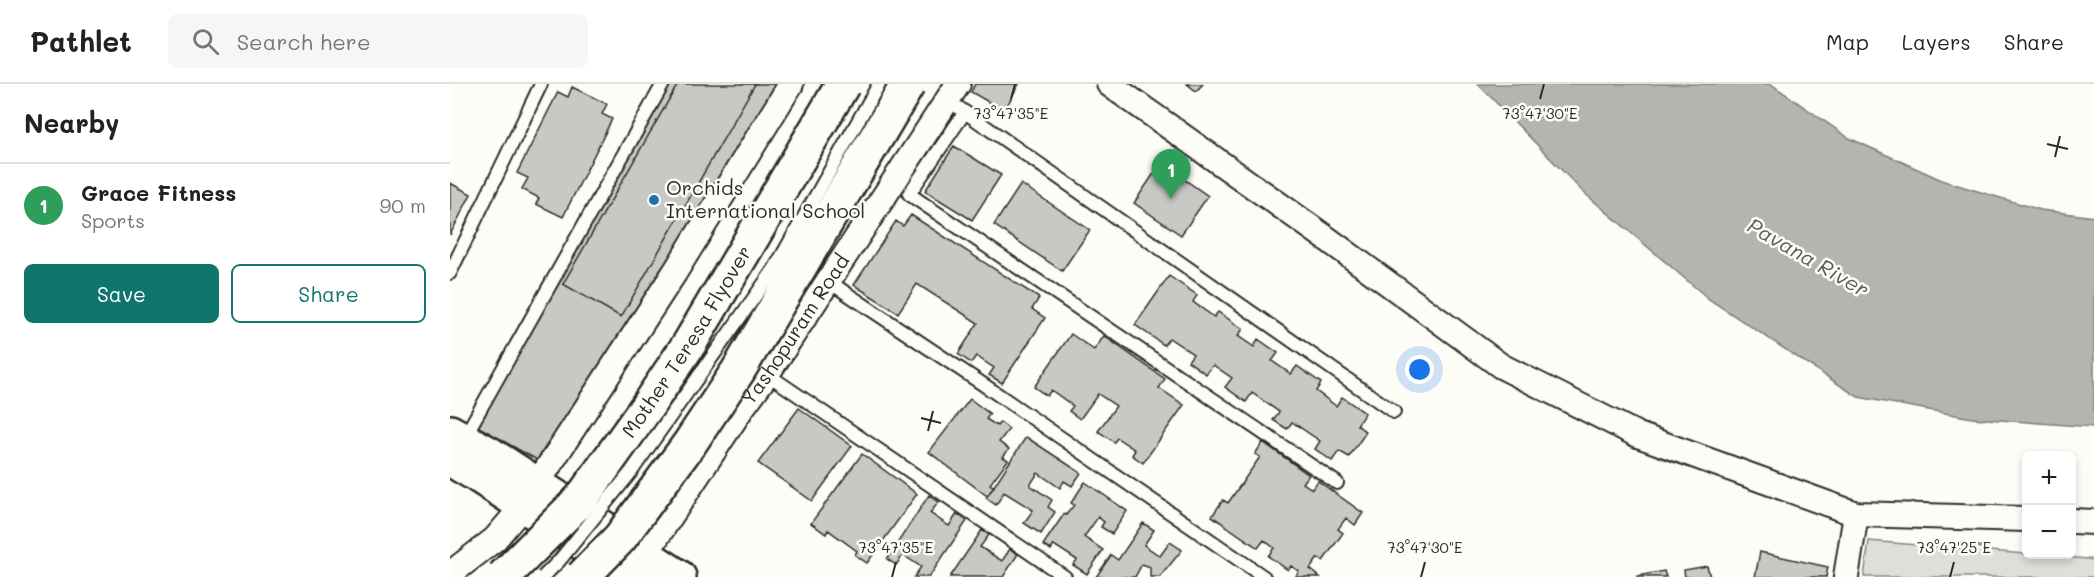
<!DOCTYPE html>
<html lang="en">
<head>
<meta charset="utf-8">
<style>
	body { margin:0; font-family:Mali,sans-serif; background:#f6f6f6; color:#222 }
	.controls { position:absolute; right:18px; bottom:18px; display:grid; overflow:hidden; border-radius:9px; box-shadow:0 3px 9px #0003 }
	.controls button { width:54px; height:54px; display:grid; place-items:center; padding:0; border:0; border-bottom:2px solid #e0e0e0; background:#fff; color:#222; font:30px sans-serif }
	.you { position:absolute; left:970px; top:286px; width:21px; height:21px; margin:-15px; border:4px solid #fff; border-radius:50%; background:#1a73e8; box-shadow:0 0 0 9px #1a73e833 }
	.badge { display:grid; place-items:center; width:39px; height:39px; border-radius:50%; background:#0f766e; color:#fff; font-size:20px; font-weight:700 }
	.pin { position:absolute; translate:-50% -50px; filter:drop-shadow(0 2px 3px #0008) }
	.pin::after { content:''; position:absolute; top:32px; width:21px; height:18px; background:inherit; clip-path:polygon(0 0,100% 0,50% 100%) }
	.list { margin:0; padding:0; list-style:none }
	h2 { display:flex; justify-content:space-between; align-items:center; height:78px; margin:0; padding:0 24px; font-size:26px }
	h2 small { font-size:20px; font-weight:400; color:#767676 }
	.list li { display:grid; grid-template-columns:39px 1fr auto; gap:18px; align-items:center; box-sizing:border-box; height:84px; padding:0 24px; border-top:2px solid #e0e0e0 }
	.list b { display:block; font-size:22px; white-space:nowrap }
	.list p { margin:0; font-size:20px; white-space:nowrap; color:#767676 }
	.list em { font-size:20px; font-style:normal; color:#767676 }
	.actions { display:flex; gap:12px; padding:18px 24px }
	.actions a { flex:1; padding:14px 0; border:2px solid #0f766e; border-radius:9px; text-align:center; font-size:21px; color:#0f766e }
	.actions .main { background:#0f766e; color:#fff }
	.icon { flex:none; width:33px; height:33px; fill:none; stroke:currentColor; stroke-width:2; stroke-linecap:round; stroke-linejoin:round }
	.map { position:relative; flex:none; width:1644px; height:493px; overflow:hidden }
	header { display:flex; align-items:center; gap:36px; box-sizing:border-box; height:84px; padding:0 30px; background:#fff; border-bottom:2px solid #e0e0e0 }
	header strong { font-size:28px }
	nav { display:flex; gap:33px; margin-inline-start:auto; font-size:21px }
	.search { width:420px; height:54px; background:#f6f6f6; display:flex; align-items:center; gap:15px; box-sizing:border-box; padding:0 21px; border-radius:9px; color:#767676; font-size:22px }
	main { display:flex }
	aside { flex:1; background:#fff }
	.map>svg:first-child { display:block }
	.green { fill:#dfdeda; stroke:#858482; stroke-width:1.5 }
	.water { fill:#b5b4b1; stroke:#7e7d7b; stroke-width:1.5 }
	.building { fill:#c9c8c4; stroke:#2b2b2b; stroke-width:1.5 }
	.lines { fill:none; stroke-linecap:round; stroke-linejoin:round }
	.service-casing { stroke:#2b2b2b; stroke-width:16 }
	.minor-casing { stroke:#2b2b2b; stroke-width:28 }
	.secondary-casing { stroke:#2b2b2b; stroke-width:38 }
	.service { stroke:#fdfcf7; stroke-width:12 }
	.minor { stroke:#fdfcf7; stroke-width:24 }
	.secondary { stroke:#fdfcf7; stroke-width:33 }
	.service-bridge-casing { stroke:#2b2b2b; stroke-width:16; stroke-linecap:butt }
	.primary-bridge-casing { stroke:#2b2b2b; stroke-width:38; stroke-linecap:butt }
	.service-bridge { stroke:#fdfcf7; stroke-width:12 }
	.primary-bridge { stroke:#fdfcf7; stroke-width:33 }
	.ticks { fill:none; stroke:#2b2b2b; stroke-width:2 }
	.poi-dot { fill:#1f6fb2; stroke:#fdfcf7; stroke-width:2 }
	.labels { text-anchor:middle; stroke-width:5; stroke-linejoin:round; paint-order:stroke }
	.poi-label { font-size:20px; fill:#2b2b2b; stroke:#fdfcf7; text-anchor:start }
	.street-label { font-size:20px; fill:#2b2b2b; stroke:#fdfcf7 }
	.water-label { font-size:21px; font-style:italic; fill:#5b5b5a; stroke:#fdfcf7 }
	.ticks-label { font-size:15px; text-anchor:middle; fill:#2b2b2b; stroke:#fdfcf7; stroke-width:5; stroke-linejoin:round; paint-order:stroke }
</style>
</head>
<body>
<header>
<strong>Pathlet</strong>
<div class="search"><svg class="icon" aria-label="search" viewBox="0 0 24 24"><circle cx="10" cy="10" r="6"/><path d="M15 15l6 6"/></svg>Search here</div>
<nav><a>Map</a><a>Layers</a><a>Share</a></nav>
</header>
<main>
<aside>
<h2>Nearby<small></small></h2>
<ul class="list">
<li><span class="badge" style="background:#2e9e5b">1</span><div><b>Grace Fitness</b><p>Sports</p></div><em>90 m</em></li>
</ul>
<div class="actions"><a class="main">Save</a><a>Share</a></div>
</aside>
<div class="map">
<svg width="1644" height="493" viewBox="0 0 1644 493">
	<rect width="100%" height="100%" fill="#fdfcf7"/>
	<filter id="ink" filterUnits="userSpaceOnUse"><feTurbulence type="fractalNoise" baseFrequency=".0167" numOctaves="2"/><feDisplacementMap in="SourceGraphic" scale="12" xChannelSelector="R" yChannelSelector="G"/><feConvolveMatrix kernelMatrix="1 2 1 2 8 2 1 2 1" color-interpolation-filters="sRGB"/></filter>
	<g filter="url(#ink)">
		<path class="green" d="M1419 457 1638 475 1644 476V493H1414Z"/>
		<path class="water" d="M1028 0H1321L1399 54 1494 97 1591 126 1644 133V343L1522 334 1408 313 1260 216 1132 107Z"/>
		<path class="building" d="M216 0H328L184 231 89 377 28 343Z
			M228 0H305L171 233 113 200Z
			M525 0H569L554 27 521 8Z
			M737 0H753L746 7Z
			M122 3 157 20 152 30 162 35 113 133 86 120 89 114 72 105 78 94 67 89 108 8 118 13Z
			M504 62 551 91 522 136 475 107Z
			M711 79 758 112 731 151 684 119Z
			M0 99 21 110 0 151Z
			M571 100 640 146 612 187 544 141Z
			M461 131 589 214 582 225 595 234 552 299 539 291 544 284 526 272 521 279 508 270 528 239 467 200 448 229 404 201 446 137 453 142Z
			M719 192 747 211 743 218 764 233 768 228 793 245 788 252 804 263 808 255 828 269 822 277 841 290 847 282 871 299 866 307 886 322 892 313 915 329 907 341 916 348 899 373 889 367 882 377 865 365 870 357 842 338 837 345 823 336 829 328 802 309 796 318 775 303 782 294 763 281 756 290 738 277 743 270 719 254 714 261 685 241Z
			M621 250 644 266 654 252 715 295 709 304 734 321 693 379 682 371 685 366 667 354 664 358 648 347 666 322 648 310 630 335 619 327 623 322 601 306 597 312 584 303Z
			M520 315 540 330 536 335 547 342 550 338 559 345 549 358 559 365 553 373 558 376 540 400 544 403 537 412 479 368Z
			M349 324 402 362 362 417 308 379Z
			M576 353 631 389 622 402 614 397 610 404 588 389 580 401 602 416 598 423 605 428 591 450 574 439 583 426 554 408 546 421 536 414Z
			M813 358 859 391 853 399 862 405 868 397 913 429 905 441 896 434 888 445 893 449 873 477 868 474 860 485 870 493H848L846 492 849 487 841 482 838 486 818 472 824 464 814 456 808 464 762 432 773 416 778 419 810 373 805 370Z
			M412 370 467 410 417 479 405 471 407 467 378 446 376 450 361 439Z
			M635 398 677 427 662 450 651 443 654 438 648 433 634 453 653 466 637 490 623 481 627 476 604 461 601 466 593 461 614 430 616 431 624 421 621 419Z
			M479 411 489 418 480 429 499 442 507 430 517 437 479 493H464L471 483 453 471 446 481 437 475Z
			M693 439 704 446 694 461 710 472 720 458 732 466 710 493H700V483L692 480 685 493H646L661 471 668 476Z
			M532 446 539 451 530 463 552 477 560 465 568 470 553 493H500Z
			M1310 468 1378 483 1376 493H1305Z
			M1257 482 1260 493H1235L1234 486Z
			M1214 487 1216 493H1187V492Z"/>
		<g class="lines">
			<defs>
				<path id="service" d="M509 24 944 328
					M515 28 459 110 887 399
					M0 189 91 0
					M378 197 534 301 814 493
					M317 290 615 493
					M14 354 213 0"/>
				<g id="minor">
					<path d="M659 0 876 154 1051 282 1188 351 1406 430 1576 435"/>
					<path d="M87 400 225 188 341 0"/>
					<path d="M1622 437 1644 438"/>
					<path id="s1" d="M184 484 195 471 292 324 317 290 508 0"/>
					<path d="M0 490 45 455 74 421"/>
					<path d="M1396 493 1406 430"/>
				</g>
				<path id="secondary" d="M0 348 40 370 229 493
					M0 375 27 391 184 493"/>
			</defs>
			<use href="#service" class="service-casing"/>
			<use href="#minor" class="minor-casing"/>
			<use href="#secondary" class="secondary-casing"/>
			<use href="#service" class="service"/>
			<use href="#minor" class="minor"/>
			<use href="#secondary" class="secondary"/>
			<defs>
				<path id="service-bridge" d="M93 493 109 477 181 388 325 184 429 0"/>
				<g id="primary-bridge">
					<path id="s2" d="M53 493 131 415 196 324 241 257 393 0"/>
					<path d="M132 493 170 454 240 359 288 287 458 0"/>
				</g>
			</defs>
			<use href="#service-bridge" class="service-bridge-casing"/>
			<use href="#primary-bridge" class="primary-bridge-casing"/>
			<use href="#service-bridge" class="service-bridge"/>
			<use href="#primary-bridge" class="primary-bridge"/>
		</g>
	</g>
	<path class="ticks" d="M561 15 565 0M1090 15 1094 0M1597 60 1618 65M1605 73 1610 52M471 334 491 339M478 347 483 327M442 493 446 478M971 493 975 478M1500 493 1504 478"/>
	<circle class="poi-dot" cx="204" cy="116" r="6"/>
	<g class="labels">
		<g class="poi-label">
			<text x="216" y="111">Orchids<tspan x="216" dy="23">International School</tspan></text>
		</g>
		<g class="street-label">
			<text dy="7" stroke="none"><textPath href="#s1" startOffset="288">Yashopuram Road</textPath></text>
			<text dy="7" stroke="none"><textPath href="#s2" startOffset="300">Mother Teresa Flyover</textPath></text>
		</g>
		<g class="water-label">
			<text transform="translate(1358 174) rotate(30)" y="7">Pavana River</text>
		</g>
	</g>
	<g class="ticks-label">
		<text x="561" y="35">73°47'35"E</text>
		<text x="1090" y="35">73°47'30"E</text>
		<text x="446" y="469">73°47'35"E</text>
		<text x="975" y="469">73°47'30"E</text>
		<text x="1504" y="469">73°47'25"E</text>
	</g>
</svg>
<div class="controls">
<button>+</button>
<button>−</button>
</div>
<div class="you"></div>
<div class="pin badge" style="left:721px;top:115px;background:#2e9e5b">1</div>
</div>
</main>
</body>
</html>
